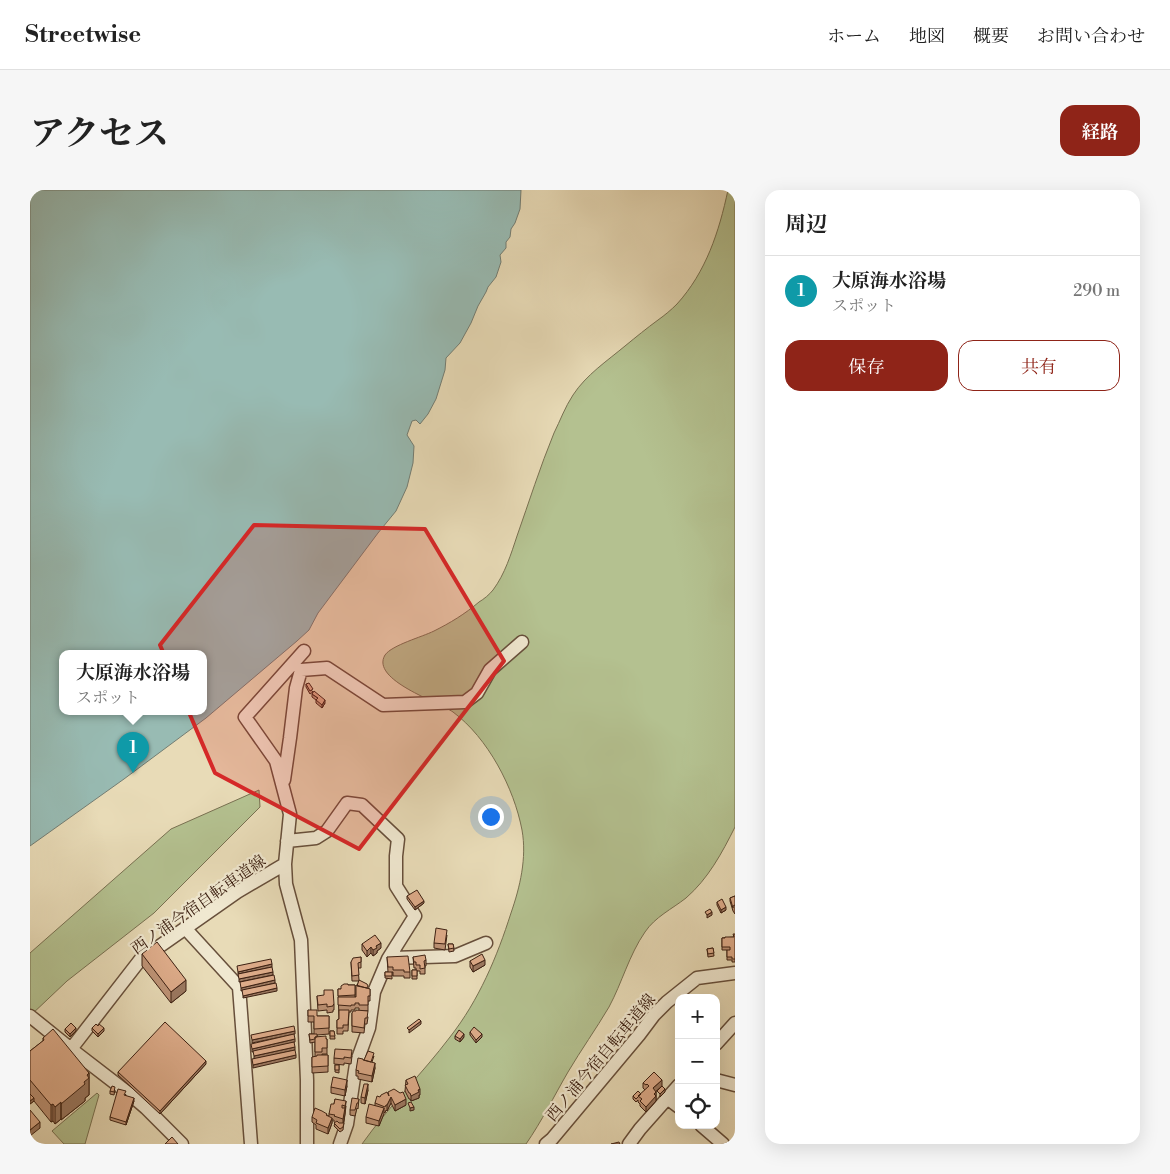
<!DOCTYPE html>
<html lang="ja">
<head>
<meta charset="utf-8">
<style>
	body { margin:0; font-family:"Libre Bodoni","Noto Serif JP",serif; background:#f6f6f6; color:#222 }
	.controls { position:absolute; right:15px; bottom:15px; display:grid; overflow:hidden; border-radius:10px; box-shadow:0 5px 20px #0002 }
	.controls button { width:45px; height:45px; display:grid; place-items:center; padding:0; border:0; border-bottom:1px solid #e0e0e0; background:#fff; color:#222; font:25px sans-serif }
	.you { position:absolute; left:460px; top:626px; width:18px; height:18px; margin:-12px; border:4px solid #fff; border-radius:50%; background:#1a73e8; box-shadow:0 0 0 8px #1a73e833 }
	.badge { display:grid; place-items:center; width:32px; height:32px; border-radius:50%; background:#8f2418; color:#fff; font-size:16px; font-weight:700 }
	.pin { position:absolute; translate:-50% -41px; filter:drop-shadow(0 1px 2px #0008) }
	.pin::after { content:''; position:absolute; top:26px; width:18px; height:15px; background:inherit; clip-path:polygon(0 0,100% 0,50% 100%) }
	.popup { position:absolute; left:29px; top:460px; width:148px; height:65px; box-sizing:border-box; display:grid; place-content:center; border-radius:10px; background:#fff; filter:drop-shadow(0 1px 4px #0005); font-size:16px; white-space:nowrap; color:#767676 }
	.popup b { font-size:19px; color:#222 }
	.popup::after { content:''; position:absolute; left:50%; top:100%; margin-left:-10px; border:10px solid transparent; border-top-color:#fff }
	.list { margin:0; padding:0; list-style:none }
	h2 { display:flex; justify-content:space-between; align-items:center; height:65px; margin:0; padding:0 20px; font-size:21px }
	h2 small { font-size:16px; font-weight:400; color:#767676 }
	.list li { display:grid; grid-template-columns:32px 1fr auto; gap:15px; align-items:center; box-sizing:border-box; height:70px; padding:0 20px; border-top:1px solid #e0e0e0 }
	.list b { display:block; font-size:19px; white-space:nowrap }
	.list p { margin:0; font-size:16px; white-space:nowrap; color:#767676 }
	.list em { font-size:16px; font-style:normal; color:#767676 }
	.actions { display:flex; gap:10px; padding:15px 20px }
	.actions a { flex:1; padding:11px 0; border:1px solid #8f2418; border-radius:15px; text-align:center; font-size:18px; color:#8f2418 }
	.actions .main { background:#8f2418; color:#fff }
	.icon { flex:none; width:28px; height:28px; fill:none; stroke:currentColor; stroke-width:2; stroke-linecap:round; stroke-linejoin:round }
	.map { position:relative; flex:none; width:705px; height:954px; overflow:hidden; border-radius:15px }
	header { display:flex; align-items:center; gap:30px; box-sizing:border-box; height:70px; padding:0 25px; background:#fff; border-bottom:1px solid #e0e0e0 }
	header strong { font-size:24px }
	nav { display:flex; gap:28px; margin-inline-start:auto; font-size:18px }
	.intro { display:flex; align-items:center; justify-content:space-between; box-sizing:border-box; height:120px; padding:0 30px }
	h1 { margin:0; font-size:35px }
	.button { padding:12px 22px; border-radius:15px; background:#8f2418; color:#fff; font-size:18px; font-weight:700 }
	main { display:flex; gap:30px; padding:0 30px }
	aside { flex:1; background:#fff; border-radius:15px; box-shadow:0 5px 20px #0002 }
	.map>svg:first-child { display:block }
	.green { fill:#b4c190; stroke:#787051 }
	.water { fill:#98bbb3; stroke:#737d73; fill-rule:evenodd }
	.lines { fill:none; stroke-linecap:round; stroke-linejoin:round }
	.minor-casing { stroke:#674f3b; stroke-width:15 }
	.minor { stroke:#f0e8d0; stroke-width:12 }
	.wall { fill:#be9376; stroke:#3c2012 }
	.shaded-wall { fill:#9b7860; stroke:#3c2012 }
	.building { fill:#ddab89; stroke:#3c2012 }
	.marked { fill:#d62828; fill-opacity:0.2; stroke:#d62828; stroke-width:4; stroke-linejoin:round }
	.labels { text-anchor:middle; stroke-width:4.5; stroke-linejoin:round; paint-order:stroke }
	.street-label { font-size:16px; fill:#3c2012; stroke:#f0e8d0 }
</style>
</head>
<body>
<header>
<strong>Streetwise</strong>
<nav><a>ホーム</a><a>地図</a><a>概要</a><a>お問い合わせ</a></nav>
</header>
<div class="intro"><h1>アクセス</h1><a class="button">経路</a></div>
<main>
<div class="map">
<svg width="705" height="954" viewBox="0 0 705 954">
	<rect width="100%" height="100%" fill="#e8dbb7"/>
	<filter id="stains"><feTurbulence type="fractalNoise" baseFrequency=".004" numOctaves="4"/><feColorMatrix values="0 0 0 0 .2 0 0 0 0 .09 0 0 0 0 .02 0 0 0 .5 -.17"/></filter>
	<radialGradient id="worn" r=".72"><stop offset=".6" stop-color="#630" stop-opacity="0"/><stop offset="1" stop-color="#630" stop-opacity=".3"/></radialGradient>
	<path class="green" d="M698 0H705V637C692 663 678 689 656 708 642 719 625 727 615 742 599 765 592 793 579 817 566 839 551 860 538 882 524 906 512 931 496 954H332C359 916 392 884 420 847 449 810 467 767 481 723 490 697 497 668 492 640 484 598 458 548 423 522 409 512 340 490 355 465 362 455 392 447 404 441 420 433 435 424 449 412 454 409 459 405 463 400 475 384 481 364 487 346 499 312 510 277 524 243 530 231 535 217 543 205 556 185 577 171 595 156 606 147 617 138 628 130 635 125 641 120 647 114 676 82 689 42 698 0Z
		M229 600 230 617 124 723 37 791 0 826V763L141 639Z
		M67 903 69 905 55 954H34L22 941Z"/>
	<path class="water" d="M0 0H491L490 19 485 33 481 39 480 47 476 52V58L470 65 471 72 466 87 458 97 456 102 448 116 441 133 430 153 416 168 415 180 406 209 398 224 390 234 386 230 382 231 377 245 384 256 383 273 377 297 366 321 348 343 288 423 279 440 267 451 176 528 94 589 0 656ZM33 464H173V522H33Z"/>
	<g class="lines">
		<defs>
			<path id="minor" d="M274 461 215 527 246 571 260 624 255 674 256 694 271 750 277 890V954
				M254 590 260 548 266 498 271 480 297 478 353 515 435 512 447 503 460 480 492 452
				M257 651 286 648 297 641 317 613 332 615 368 649 366 666V696L385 726 358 769 344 802 339 838 326 874 317 934 310 954
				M155 738 209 797 221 954
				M363 768 425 766 456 753
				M0 826 41 859 102 906 116 918 152 954
				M686 854 705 833
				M41 859 110 770 207 702 255 674
				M686 890 705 895
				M637 908 649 917
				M671 935 693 954
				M516 954 522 949 609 845 624 825 637 812 667 788 705 783
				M599 954 610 939 649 895"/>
		</defs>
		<use href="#minor" class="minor-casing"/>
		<use href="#minor" class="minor"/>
	</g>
	<path class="wall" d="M276 494 283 502 280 504 276 497Z
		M282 504 295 513 292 518 286 513V510L282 507Z
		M377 706 394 713 385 720 377 709Z
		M705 706V724L703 721 700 711V708Z
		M687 712 696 720 691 723 687 715Z
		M705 744V772H702V770H697V760H692V748L704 747Z
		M417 745 415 760 404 758V753Z
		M332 754 351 758 347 761V763L343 766 341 763 337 767 332 760Z
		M418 754H423L424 761 419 762Z
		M683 758 684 766 678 767 677 759Z
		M112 764 156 801 141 813 112 776Z
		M331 767V778H328L329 790 338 799H340V811H338V821H333L338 827 337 834H335L334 843 322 842V823L329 820V818H325V820H321V822H319L318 841H313V844H307V830L309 829 308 799H311L318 795H325V807H326L327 796 329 791H322L321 772Z
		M357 767 380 782V788H374V786H363V782H362V789L355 788V782H358Z
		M383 767 396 770V776H395V784H390V781H387V789H382V780H386V778H384Z
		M440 771 455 775 443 782 440 777Z
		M287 806 304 814V820H303V822L297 823V820L288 821Z
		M278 820 287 826H299V844L287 845V847L297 849V864H292V865H298V882L282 883V867H285V852L280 853 279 844H284V832H278Z
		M68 836 74 841 68 847 62 841V838Z
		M35 839 46 841 40 847 35 842Z
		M300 841H304L305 849H300Z
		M440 842 452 847 446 853 440 845Z
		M425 846 434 847 430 852 425 849Z
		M13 848 59 883V905L55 908V911L31 930V929L25 934 23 931 21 932 4 911 0 914V861L13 851Z
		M322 866 321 874 314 873V875L304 874V868Z
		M344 866 342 872 345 878 342 892 328 889V886H326V880L333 870H334Z
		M176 874 130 924 88 885V882Z
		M305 875H309V883L305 882Z
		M376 890 390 905H389V908L381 911 380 909H379L375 901Z
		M613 893 632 896 626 901V911L616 922 610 916V914L608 912V910L606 912 603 909V906L611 904 615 900 613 898Z
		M317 896 315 906 301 903V897Z
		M85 900 84 905 80 904V901Z
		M338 900 335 914 331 913V907Z
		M96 904 95 905 104 911 96 935 80 930V927Z
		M358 904 376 915 365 921 361 913 357 921 356 920 355 923 354 922 349 936 336 933V927L345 916V913L350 907Z
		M305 909 316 916 313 940 310 942 304 936 305 933 304 932V930H302V933L298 944 286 939V935L282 932V927L297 925 299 926V924L304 914Z
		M329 909 328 919 327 918 325 926 320 925V920Z"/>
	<path class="shaded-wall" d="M295 510V513L292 518V515Z
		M394 711V713L385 720V717Z
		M696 717V720L691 723V720Z
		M682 722V725L677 728V725Z
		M351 753V758L347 761V763L343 766V760L346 756Z
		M341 757V763L337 767V761Z
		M455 770V775L443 782V776Z
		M242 774V777L208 784V782Z
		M243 782V785L209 792V789Z
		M156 790V801L141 813V802Z
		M245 790V793L211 801V798Z
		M247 798V801L213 808V806Z
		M391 831V834L379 843V840Z
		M46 838V841L40 847V844Z
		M74 838V841L68 847V844Z
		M265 841V844L222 853V850Z
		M434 844V847L430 852V849Z
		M452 844V847L446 853V850Z
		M265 849V852L222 862V859Z
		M265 857V860L224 869V866Z
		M266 865V868L223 878V875Z
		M176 871V874L130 924V921Z
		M345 873V878L342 892V886Z
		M59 883V905L55 908V911L31 930V914Z
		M317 890V896L315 906V900Z
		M632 890V896L623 904V898Z
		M338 894V900L335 914V908Z
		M390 899V905H389V908L381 911V906Z
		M635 899V902L630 907V904Z
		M626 902V911L616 922V917L624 904Z
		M361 907V913L357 921V915Z
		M4 908V911L0 914V911Z
		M104 908V911L96 935V932Z
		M376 909V915L365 921V915Z
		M316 911 315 924 313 935V929Z
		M31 912V929L25 934V917Z
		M23 914V931L21 932V915Z
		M384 917V920L380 921V918Z
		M354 918V924L349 936V931Z
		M302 928V933L298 944V938Z
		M10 932V938L0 946V940Z"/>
	<path class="building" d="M279 493 283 499 280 501 276 494Z
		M284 501 295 510 292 515 286 510 288 508 282 504Z
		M387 700 394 711 385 717 377 706Z
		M705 706V715L703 716V718L700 708Z
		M692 709 696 717 691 720 687 712Z
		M680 719 682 722 677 725 675 722Z
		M406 738 417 740 415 754 404 753Z
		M703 744H705V769H702V767H697V760H700V757H692V748H695V747H704Z
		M345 745 351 753 346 756 347 758 343 760 341 757 337 761 332 754Z
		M127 752 156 790 141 802 112 764Z
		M418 754H423L424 758 419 759Z
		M683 758 684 763 678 764 677 759Z
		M452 764 455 770 443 776 440 771Z
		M395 765 396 770 394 771 395 778 390 779V775H386V772H384L383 767Z
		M378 766 380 782H374V780H363V777H358L357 767Z
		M331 767V772L328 773 329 785 322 786 321 772 323 768Z
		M241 769 242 774 208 782 207 776Z
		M242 777 243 782 209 789 208 784Z
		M382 780H387V786H382Z
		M355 782H362V786H355Z
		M244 785 245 790 211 798 210 792Z
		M329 790 337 794 338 796 337 798 327 796Z
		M246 793 247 798 213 806 212 800Z
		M314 794H318V795H325V805L308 806V799H311V796Z
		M326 795 340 799V806H338V815H329V813H325V815H321V816L308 815V807H326Z
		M294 800H303L304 814 303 815V816L297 817V814L288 815 287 806 294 805Z
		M278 820H287V826H299V838L284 839V826H278Z
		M309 820H319L318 835H313V838H307V830L309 829Z
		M326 820 338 821 337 828H335L334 838 322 836V823L323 821H326Z
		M389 829 391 831 379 840 377 838Z
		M135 832 176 871 130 921 88 882Z
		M41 833 46 838 40 844 35 839Z
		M66 834 68 836 69 834 74 838 68 844 62 838Z
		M264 836 265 841 222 850 221 845Z
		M444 837 452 844 446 850 440 842Z
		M23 839 59 883 57 885 59 888 54 892 55 894 31 914V912L25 917 23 914 21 915 0 890V861L14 850 13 848Z
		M429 840 434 844 430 849 425 846Z
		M300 841H304L305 846H300Z
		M264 844 265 849 222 859 221 854Z
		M279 844H287V847H285V849L280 850Z
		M296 846V849H297V858H292V862H285V847Z
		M264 852 265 857 224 866 223 861Z
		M305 859 322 860 321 868 314 867V869L304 868Z
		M265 860 266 865 223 875 222 869Z
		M338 861 344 863 341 872 334 870Z
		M287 865H298V876L282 877V867L287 866Z
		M328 868 333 869V870L345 873 342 886 328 883 329 881 326 880Z
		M305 875H309V880H305Z
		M624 882 632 890 623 898 626 902 624 904 626 906 616 917 610 911 612 909 608 906 619 896 617 894 616 895 613 893Z
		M385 886 390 899 388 900 389 902 381 906 380 903H379L375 895 378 894 376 890Z
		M303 887 317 890 315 900 301 897Z
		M334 894H338L335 908 331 907Z
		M82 896 85 897 84 902 80 901Z
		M632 896 635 899 630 904 627 901Z
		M88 899 96 901 94 905 104 908 96 932 80 927Z
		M364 899 370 903 373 902 376 909 365 915 361 907 357 915H356L355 917 345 913 347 906 350 907 351 905 357 902 359 906 358 902Z
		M608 901 611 904 606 909 603 906Z
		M0 904 4 908 0 911Z
		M322 908 329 909 328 913H327L325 920H320Z
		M305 909 316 911 315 916 312 915V918H315L313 929 304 926 305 925 299 924 301 914H304Z
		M381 912 384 917 380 918 378 913Z
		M339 914 354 918 349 931 336 927Z
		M285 918 292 921 297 924 296 925 302 928 298 938 286 933 287 930 282 927Z
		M0 920 10 932 0 940Z
		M307 931 309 933H314L313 937 310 939 304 933Z
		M142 947 148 954H135Z
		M589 952 590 954H581Z"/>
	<path class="marked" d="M224 335 395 339 474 471 329 659 185 583 130 455Z"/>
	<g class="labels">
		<g class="street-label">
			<text transform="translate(168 714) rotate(-35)" y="6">西ノ浦今宿自転車道線</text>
			<text transform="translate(570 867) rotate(-50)" y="6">西ノ浦今宿自転車道線</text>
		</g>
	</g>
	<rect width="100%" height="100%" filter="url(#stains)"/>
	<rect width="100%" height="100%" fill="url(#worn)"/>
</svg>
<div class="controls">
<button>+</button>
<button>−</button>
<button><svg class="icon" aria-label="locate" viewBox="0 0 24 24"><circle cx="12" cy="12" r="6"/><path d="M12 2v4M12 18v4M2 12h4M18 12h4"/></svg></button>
</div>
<div class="you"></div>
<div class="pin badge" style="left:103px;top:583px;background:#0f9aa8">1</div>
<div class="popup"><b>大原海水浴場</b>スポット</div>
</div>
<aside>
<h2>周辺<small></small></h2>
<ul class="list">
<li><span class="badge" style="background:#0f9aa8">1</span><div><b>大原海水浴場</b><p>スポット</p></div><em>290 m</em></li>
</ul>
<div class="actions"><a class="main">保存</a><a>共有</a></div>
</aside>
</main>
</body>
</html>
